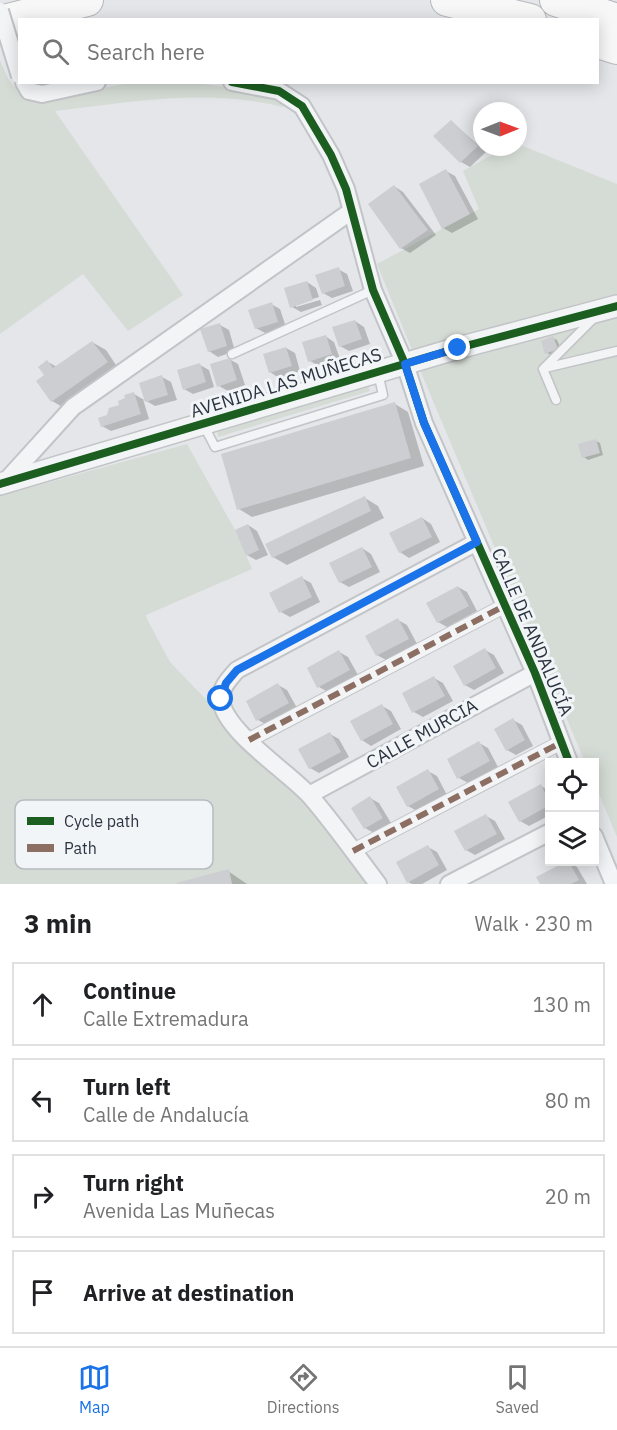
<!DOCTYPE html>
<html lang="en">
<head>
<meta charset="utf-8">
<style>
	body { margin:0; font-family:"IBM Plex Sans",sans-serif; background:#f6f6f6; color:#202124 }
	.controls { position:absolute; right:18px; bottom:18px; display:grid; overflow:hidden; border-radius:0px; box-shadow:0 3px 15px #0003 }
	.controls button { width:54px; height:54px; display:grid; place-items:center; padding:0; border:0; border-bottom:2px solid #e0e0e0; background:#fff; color:#202124; font:30px sans-serif }
	.compass { position:absolute; left:473px; top:102px; width:54px; height:54px; border-radius:50%; background:#fff; box-shadow:0 3px 15px #0003; rotate:89deg }
	.stop { position:absolute; width:18px; height:18px; margin:-14px; border:4px solid #1a73e8; border-radius:50%; background:#fff }
	.stop.end { background:#1a73e8; border-color:#fff; box-shadow:0 2px 6px #0008 }
	.list { margin:0; padding:0; list-style:none }
	h2 { display:flex; justify-content:space-between; align-items:center; height:78px; margin:0; padding:0 24px; font-size:26px }
	h2 small { font-size:20px; font-weight:400; color:#757577 }
	.list li { display:grid; grid-template-columns:39px 1fr auto; gap:18px; align-items:center; box-sizing:border-box; height:84px; margin:0 12px 12px; padding:0 12px; border:2px solid #e0e0e0; border-radius:0px }
	.list b { display:block; font-size:22px; white-space:nowrap }
	.list p { margin:0; font-size:20px; white-space:nowrap; color:#757577 }
	.list em { font-size:20px; font-style:normal; color:#757577 }
	.icon { flex:none; width:33px; height:33px; fill:none; stroke:currentColor; stroke-width:2; stroke-linecap:round; stroke-linejoin:round }
	.map { position:relative; flex:none; width:617px; height:884px; overflow:hidden }
	.search { position:absolute; background:#fff; box-shadow:0 3px 15px #0003; left:18px; right:18px; top:18px; height:66px; display:flex; align-items:center; gap:15px; box-sizing:border-box; padding:0 21px; border-radius:0px; color:#757577; font-size:22px }
	.sheet { height:462px; background:#fff }
	nav { display:flex; justify-content:space-around; align-items:center; box-sizing:border-box; height:84px; border-top:2px solid #e0e0e0; background:#fff; font-size:16px; color:#757577 }
	nav a { display:grid; justify-items:center; gap:3px }
	nav .on { color:#1a73e8 }
	.map>svg:first-child { display:block }
	.green { fill:#d5dcd5 }
	.shadow { fill:#0003 }
	.building { fill:#ccced1 }
	.lines { fill:none; stroke-linecap:round; stroke-linejoin:round }
	.service-casing { stroke:#c2c4c7; stroke-width:11 }
	.pedestrian-casing { stroke:#c2c4c7; stroke-width:16 }
	.minor-casing { stroke:#c2c4c7; stroke-width:20 }
	.tertiary-casing { stroke:#c2c4c7; stroke-width:24 }
	.motorway-casing { stroke:#b7b9bd; stroke-width:34 }
	.service { stroke:#f3f4f6; stroke-width:8 }
	.pedestrian { stroke:#f3f4f6; stroke-width:14 }
	.minor { stroke:#f3f4f6; stroke-width:16 }
	.tertiary { stroke:#f3f4f6; stroke-width:21 }
	.motorway { stroke:#f7f7f7; stroke-width:32 }
	.minor-bridge-casing { stroke:#c2c4c7; stroke-width:20; stroke-linecap:butt }
	.minor-bridge { stroke:#f3f4f6; stroke-width:16 }
	.quiet { stroke:#8d6e63; stroke-width:6; stroke-dasharray:12 6; stroke-linecap:butt }
	.cycleway-casing { stroke:#f2f5f7; stroke-width:11 }
	.cycleway { stroke:#1b5e20; stroke-width:8 }
	.route { stroke:#1a73e8; stroke-width:8 }
	.labels { text-anchor:middle; stroke-width:6; stroke-linejoin:round; paint-order:stroke }
	.street-label { font-size:18px; fill:#2c3441; stroke:#f2f5f7 }
	.key { fill:#f2f5f7; stroke:#b7bbc0; stroke-width:1.5 }
	.key-label { font-size:16px; fill:#2c3441 }
</style>
</head>
<body>
<div class="map">
<svg width="617" height="884" viewBox="0 0 617 884">
	<rect width="100%" height="100%" fill="#e4e6e9"/>
	<path class="green" d="M0 60C5 72 10 87 24 92 61 105 94 87 132 83 182 78 233 87 282 99L283 107C206 88 133 102 55 111L183 295 128 331 83 274 0 334Z
		M518 144 617 184V295L412 350 377 264 479 209 463 171 506 147H518Z
		M617 317V837L595 784 594 762H585L420 370Z
		M368 385 370 391 218 437 217 431Z
		M187 444 235 530 252 569 146 615 147 619 170 662 324 822 369 884H232L228 870 174 884H0V496Z"/>
	<path class="shadow" d="M451 121 486 152 470 167 461 162 435 136Z
		M446 171 455 176 478 219 452 233 443 228Z
		M394 186 403 192 436 235 410 253 401 248Z
		M338 269 347 274 353 291 332 298 323 293Z
		M307 282 316 288 319 297 296 304V307L320 300 322 305 301 312 292 307Z
		M271 304 280 309 286 327 265 333 256 328Z
		M355 321 364 327 370 344 349 351 340 346Z
		M220 325 229 330 235 351 218 357 209 351Z
		M325 336 334 342 340 359 319 366 310 361Z
		M553 338 557 340 562 351 551 355 547 353Z
		M92 342 106 350 120 371 66 409 52 401 38 381 46 375 48 362 57 367Z
		M286 348 295 353 300 371 279 378 270 372Z
		M229 359 238 364 245 385 228 391 219 386Z
		M200 365 209 370 214 387 193 394 184 389Z
		M162 377 171 382 177 400 155 406 143 399 149 419 111 431 102 426 108 416 134 394 146 401Z
		M395 404 408 412 424 466 252 517 239 509Z
		M596 441 600 443 603 455 588 460 584 457Z
		M365 498 378 506 384 518 287 565 273 557Z
		M422 518 431 524 440 542 409 558 400 552 391 534Z
		M248 525 257 531 268 555 256 560 247 555Z
		M362 548 371 554 380 572 349 587 340 582Z
		M302 578 311 583 320 602 290 617 281 612Z
		M458 587 467 592 477 611 447 627 438 622Z
		M398 620 407 625 417 644 386 660 377 655Z
		M485 650 494 655 504 673 474 690 465 685Z
		M339 652 348 657 358 675 328 692 319 687Z
		M434 678 443 683 453 701 423 717 414 712 404 694Z
		M278 685 287 690 297 708 267 725 258 720Z
		M382 706 391 711 401 729 371 746 362 740Z
		M513 720 522 725 533 746 516 755 507 750Z
		M330 734 339 739 349 757 319 773 310 768Z
		M479 743 488 748 498 767 468 783 459 778Z
		M428 771 437 776 447 795 417 811 408 806Z
		M541 786 550 791V815L529 826 520 821Z
		M370 798 379 803 391 823 374 833 365 828Z
		M486 816 495 821 505 839 475 855 466 850Z
		M428 847 437 852 447 870 422 884H412L408 882Z
		M568 862 577 867 587 884H541L538 878Z
		M228 871 247 884H180Z"/>
	<path class="building" d="M451 120 478 146 460 163 433 136Z
		M446 169 470 214 442 229 419 184Z
		M394 185 428 230 400 249 368 204Z
		M339 267 345 286 322 294 315 275Z
		M307 281 313 300 290 308 284 288Z
		M272 302 278 322 255 329 248 310Z
		M355 320 362 339 339 347 332 327Z
		M220 323 227 346 208 352 200 329Z
		M326 335 332 354 308 362 302 342Z
		M553 336 558 349 545 354 541 341Z
		M92 341 108 362 51 402 36 381 44 375 38 367 47 360 53 368Z
		M286 347 292 366 269 373 263 354Z
		M230 358 237 380 217 387 210 364Z
		M200 363 206 382 183 390 177 370Z
		M162 375 168 395 145 402 139 383Z
		M134 392 141 414 101 427 98 418 107 415 109 408 119 405 118 401 125 398 124 395Z
		M395 402 411 458 237 510 221 454Z
		M596 439 600 453 582 458 578 444Z
		M365 496 371 511 272 558 265 544Z
		M422 517 432 537 399 553 389 533Z
		M248 524 259 550 246 556 235 530Z
		M362 547 372 567 339 583 329 563Z
		M302 576 312 597 279 613 269 593Z
		M458 586 469 606 437 623 426 603Z
		M398 618 409 639 376 656 365 636Z
		M485 648 496 668 464 686 453 666Z
		M339 650 350 670 317 688 307 668Z
		M434 676 445 696 412 713 402 693Z
		M278 683 289 703 256 721 246 701Z
		M382 704 393 724 361 741 350 721Z
		M513 718 525 740 506 751 494 729Z
		M330 732 341 752 309 769 298 749Z
		M479 741 490 761 457 779 447 759Z
		M428 769 439 789 407 807 396 787Z
		M541 784 550 805 519 822 508 802Z
		M370 796 383 818 364 829 351 808Z
		M486 814 497 834 465 851 454 831Z
		M428 845 439 865 407 883 396 862Z
		M565 862H569L579 880 571 884H540L536 877Z
		M229 869 232 884H177L176 883Z"/>
	<g class="lines">
		<defs>
			<path id="service" d="M232 354 373 290
				M545 368 617 351
				M556 400 543 369 594 318
				M203 424 215 447 383 395 378 373"/>
			<path id="pedestrian" d="M249 740 506 605
				M353 851 562 742"/>
			<path id="minor" d="M24 82 29 91 42 94 97 82
				M232 82 279 91 302 106 331 155 346 189 373 290 405 364 424 423 535 673 569 762
				M5 482 73 407 350 212
				M309 795 535 673
				M594 836 614 884
				M378 884C356 855 335 825 311 797 289 772 227 734 221 701 219 689 230 678 237 670L477 542
				M449 884 550 832"/>
			<path id="tertiary" d="M0 484 458 348 617 306"/>
			<path id="motorway" d="M447 0 530 20
				M556 0 617 20
				M0 22 87 0
				M598 42 617 48"/>
		</defs>
		<use href="#service" class="service-casing"/>
		<use href="#pedestrian" class="pedestrian-casing"/>
		<use href="#minor" class="minor-casing"/>
		<use href="#tertiary" class="tertiary-casing"/>
		<use href="#motorway" class="motorway-casing"/>
		<use href="#service" class="service"/>
		<use href="#pedestrian" class="pedestrian"/>
		<use href="#minor" class="minor"/>
		<use href="#tertiary" class="tertiary"/>
		<use href="#motorway" class="motorway"/>
		<defs>
			<path id="minor-bridge" d="M0 11 20 76"/>
		</defs>
		<use href="#minor-bridge" class="minor-bridge-casing"/>
		<use href="#minor-bridge" class="minor-bridge"/>
		<path class="quiet" d="M249 740 506 605
			M353 851 562 742"/>
		<defs>
			<path id="cycleway" d="M232 82 279 91 302 106 331 155 346 189 373 290 405 364 424 423 535 673 569 762
				M0 484 458 348 617 306"/>
		</defs>
		<use href="#cycleway" class="cycleway-casing"/>
		<use href="#cycleway" class="cycleway"/>
	</g>
	<g class="lines">
		<path class="route" d="M221 699 226 683 237 670 477 542 424 423 405 364 458 348"/>
	</g>
	<g class="labels">
		<g class="street-label">
			<text transform="translate(286 383) rotate(-17)" y="6">AVENIDA LAS MUÑECAS</text>
			<text transform="translate(532 632) rotate(67)" y="6">CALLE DE ANDALUCÍA</text>
			<text transform="translate(422 734) rotate(-29)" y="6">CALLE MURCIA</text>
		</g>
	</g>
	<rect x="15" y="800" width="198" height="69" rx="9" class="key"/>
	<rect x="27" y="817" width="27" height="8" fill="#1b5e20"/>
	<rect x="27" y="844" width="27" height="8" fill="#8d6e63"/>
	<g class="key-label">
		<text x="64" y="827">Cycle path</text>
		<text x="64" y="854">Path</text>
	</g>
</svg>
<div class="controls">
<button><svg class="icon" aria-label="locate" viewBox="0 0 24 24"><circle cx="12" cy="12" r="6"/><path d="M12 2v4M12 18v4M2 12h4M18 12h4"/></svg></button>
<button><svg class="icon" aria-label="layers" viewBox="0 0 24 24"><path d="M12 4l9 5-9 5-9-5zM3 14l9 5 9-5"/></svg></button>
</div>
<svg class="compass" viewBox="-18 -18 36 36"><path d="M0-13l5 13h-10z" fill="#e53935"/><path d="M0 13l5-13h-10z" fill="#757577"/></svg>
<div class="stop" style="left:221px;top:699px"></div>
<div class="stop end" style="left:458px;top:348px"></div>
<div class="search"><svg class="icon" aria-label="search" viewBox="0 0 24 24"><circle cx="10" cy="10" r="6"/><path d="M15 15l6 6"/></svg>Search here</div>
</div>
<section class="sheet">
<h2>3 min<small>Walk · 230 m</small></h2>
<ul class="list">
<li><svg class="icon" aria-label="ahead" viewBox="0 0 24 24"><path d="M12 20V5M6 11l6-6 6 6"/></svg><div><b>Continue</b><p>Calle Extremadura</p></div><em>130 m</em></li>
<li><svg class="icon" aria-label="left" viewBox="0 0 24 24"><path d="M17 20v-9H6M10 6l-5 5 5 5"/></svg><div><b>Turn left</b><p>Calle de Andalucía</p></div><em>80 m</em></li>
<li><svg class="icon" aria-label="right" viewBox="0 0 24 24"><path d="M7 20v-9h11M14 6l5 5-5 5"/></svg><div><b>Turn right</b><p>Avenida Las Muñecas</p></div><em>20 m</em></li>
<li><svg class="icon" aria-label="arrive" viewBox="0 0 24 24"><path d="M6 21V4h12l-3 4 3 4H6"/></svg><div><b>Arrive at destination</b></div></li>
</ul>
</section>
<nav>
<a class="on"><svg class="icon" aria-label="map" viewBox="0 0 24 24"><path d="M3 6l6-2 6 2 6-2v14l-6 2-6-2-6 2zM9 4v14M15 6v14"/></svg>Map</a>
<a><svg class="icon" aria-label="directions" viewBox="0 0 24 24"><path d="M12 3l9 9-9 9-9-9zM9 14v-3h6M13 9l2 2-2 2"/></svg>Directions</a>
<a><svg class="icon" aria-label="saved" viewBox="0 0 24 24"><path d="M7 4h10v16l-5-4-5 4z"/></svg>Saved</a>
</nav>
</body>
</html>
